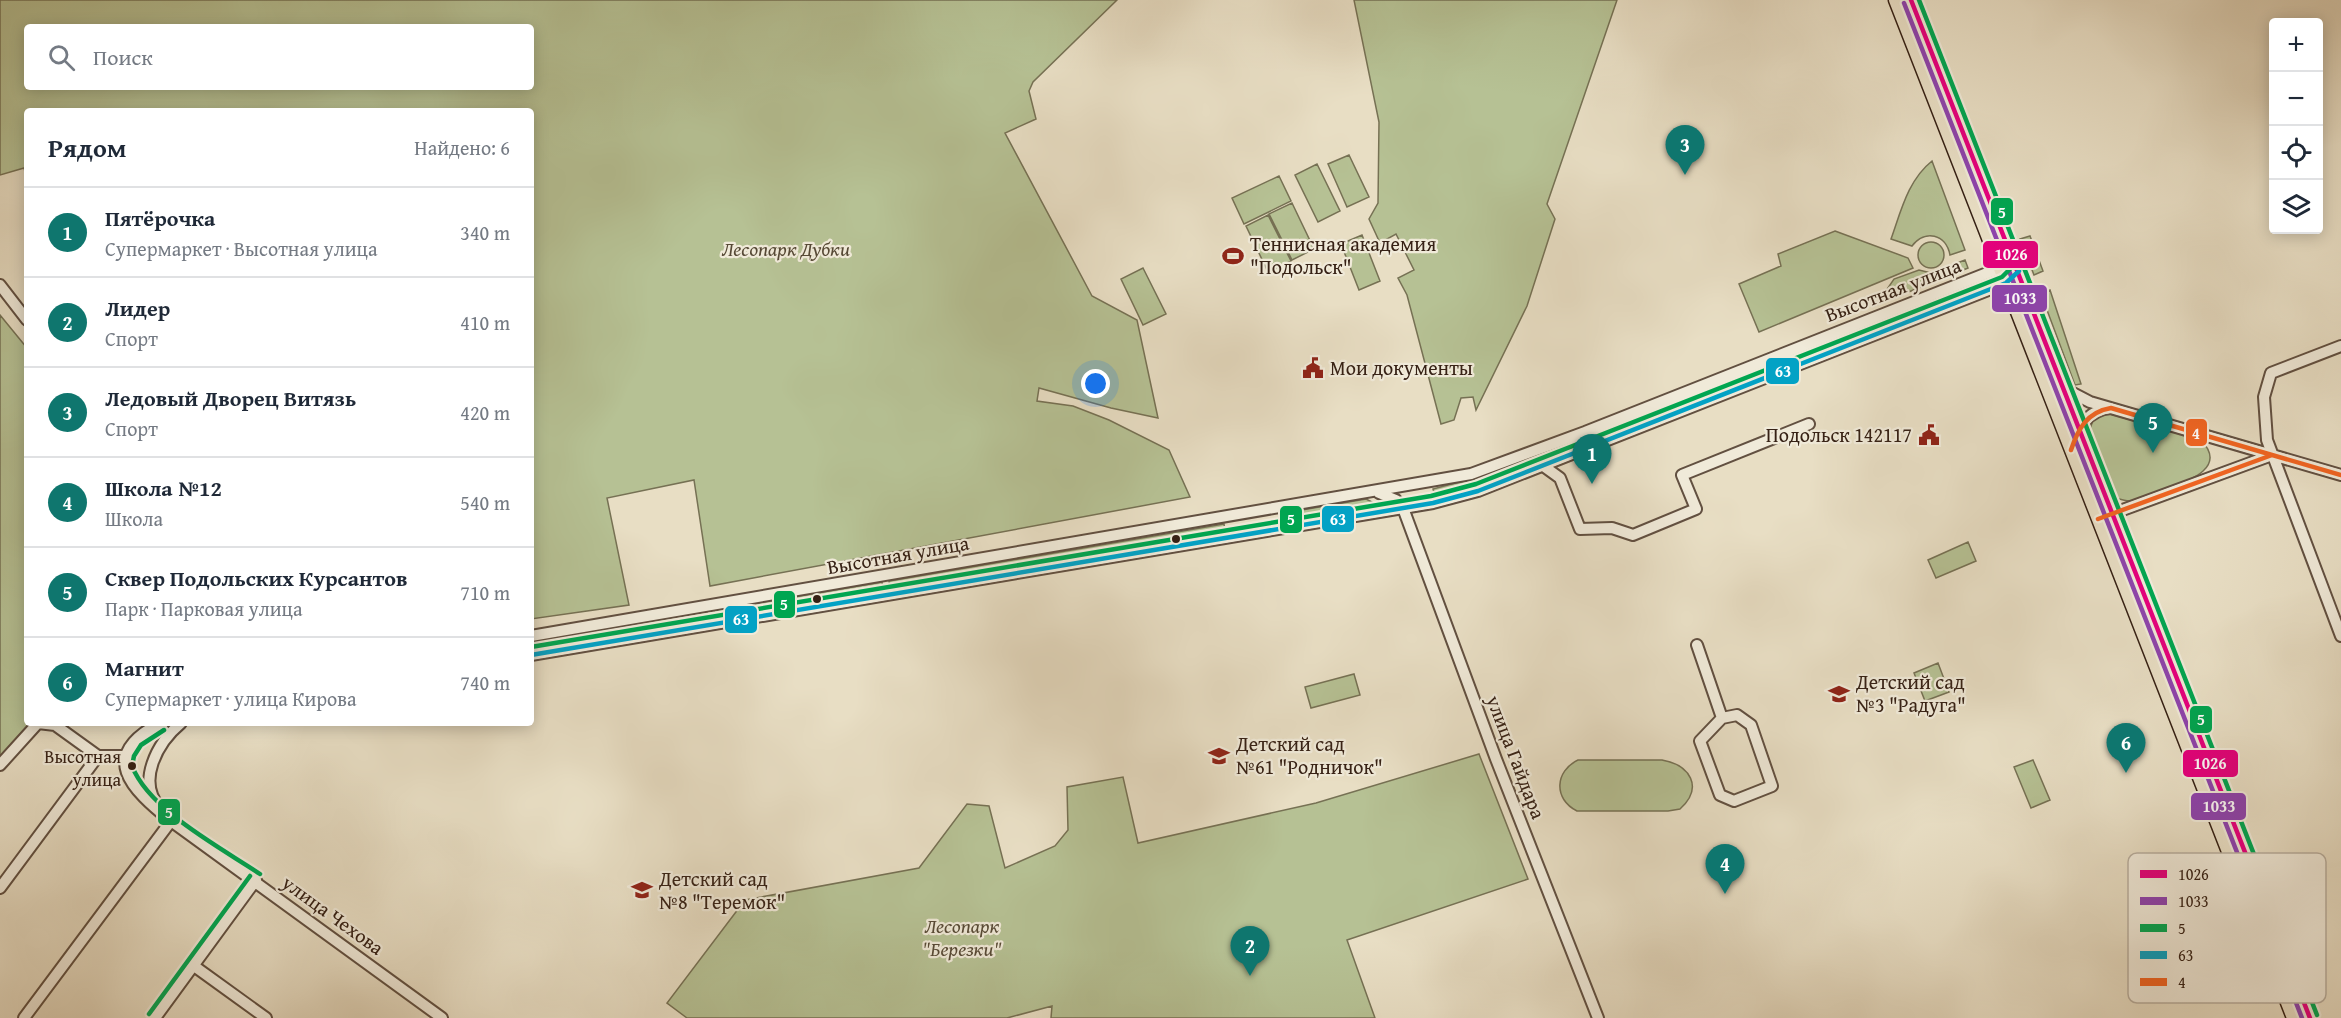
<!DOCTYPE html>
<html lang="ru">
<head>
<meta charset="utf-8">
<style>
	body { margin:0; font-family:"Gentium Book Plus",serif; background:#f6f6f7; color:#1f2937 }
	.controls { position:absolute; right:18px; top:18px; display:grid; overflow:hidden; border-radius:6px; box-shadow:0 3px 15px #0003 }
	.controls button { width:54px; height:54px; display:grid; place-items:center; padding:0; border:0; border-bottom:2px solid #e0e1e3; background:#fff; color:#1f2937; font:30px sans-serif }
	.you { position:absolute; left:1096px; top:384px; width:21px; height:21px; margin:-15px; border:4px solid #fff; border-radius:50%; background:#1a73e8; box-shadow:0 0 0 9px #1a73e833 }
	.badge { display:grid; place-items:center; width:39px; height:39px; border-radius:50%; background:#0f766e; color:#fff; font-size:20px; font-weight:700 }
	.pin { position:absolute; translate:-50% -50px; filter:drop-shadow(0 2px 3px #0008) }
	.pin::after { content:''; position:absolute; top:32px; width:21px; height:18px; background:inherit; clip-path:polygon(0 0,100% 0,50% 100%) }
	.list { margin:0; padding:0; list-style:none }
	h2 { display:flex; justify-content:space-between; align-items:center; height:78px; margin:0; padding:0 24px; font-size:26px }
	h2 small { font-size:20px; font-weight:400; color:#747a83 }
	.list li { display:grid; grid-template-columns:39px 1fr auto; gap:18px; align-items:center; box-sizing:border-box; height:90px; padding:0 24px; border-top:2px solid #e0e1e3 }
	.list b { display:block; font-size:22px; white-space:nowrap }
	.list p { margin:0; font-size:20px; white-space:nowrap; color:#747a83 }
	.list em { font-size:20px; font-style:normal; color:#747a83 }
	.icon { flex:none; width:33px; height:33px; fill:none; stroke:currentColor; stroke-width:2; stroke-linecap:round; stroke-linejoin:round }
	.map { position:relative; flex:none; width:2341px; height:1018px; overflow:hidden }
	.search { position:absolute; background:#fff; box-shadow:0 3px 15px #0003; left:24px; top:24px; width:510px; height:66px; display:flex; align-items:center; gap:15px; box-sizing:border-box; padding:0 21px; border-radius:6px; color:#747a83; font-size:22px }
	.panel { position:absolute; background:#fff; box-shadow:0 3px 15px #0003; left:24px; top:108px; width:510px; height:618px; border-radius:6px }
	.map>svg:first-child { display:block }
	.green { fill:#b6c194; stroke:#767154; stroke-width:1.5; fill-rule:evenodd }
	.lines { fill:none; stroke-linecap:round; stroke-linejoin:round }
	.minor-casing { stroke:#625041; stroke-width:14 }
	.major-casing { stroke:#362115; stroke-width:15 }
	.minor { stroke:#f0ead9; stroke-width:10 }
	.major { stroke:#e8dec4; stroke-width:12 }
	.bus-1-casing { stroke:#f0ead9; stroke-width:9 }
	.bus-2-casing { stroke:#f0ead9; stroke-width:9 }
	.bus-3-casing { stroke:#f0ead9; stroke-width:9 }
	.bus-4-casing { stroke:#f0ead9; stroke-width:9 }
	.bus-5-casing { stroke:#f0ead9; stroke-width:9 }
	.bus-1 { stroke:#e5007d; stroke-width:4.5 }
	.bus-2 { stroke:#8e44ad; stroke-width:4.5 }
	.bus-3 { stroke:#00a651; stroke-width:4.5 }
	.bus-4 { stroke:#03a2c5; stroke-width:4.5 }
	.bus-5 { stroke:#f26522; stroke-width:4.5 }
	.bus-dot { fill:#362115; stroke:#f0ead9; stroke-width:2 }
	.labels { text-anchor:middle; stroke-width:4.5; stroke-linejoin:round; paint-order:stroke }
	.bus-label { font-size:18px; fill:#362115; stroke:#f0ead9; text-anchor:end }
	.poi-label { font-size:20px; fill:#362115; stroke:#f0ead9; text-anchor:start }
	.park-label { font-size:20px; font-style:italic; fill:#564935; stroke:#f0ead9 }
	.street-label { font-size:20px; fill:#362115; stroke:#f0ead9 }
	.key { fill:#f0ead9; stroke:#b8ae9e; stroke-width:1.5 }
	.key-label { font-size:16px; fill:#362115 }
	.line-badge { stroke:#f0ead9; stroke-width:2 }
	.badge-label { font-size:16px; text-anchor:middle; font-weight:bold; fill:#fff }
</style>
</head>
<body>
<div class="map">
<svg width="2341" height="1018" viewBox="0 0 2341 1018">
	<rect width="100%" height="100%" fill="#e8dec4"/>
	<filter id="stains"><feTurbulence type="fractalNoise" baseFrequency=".00333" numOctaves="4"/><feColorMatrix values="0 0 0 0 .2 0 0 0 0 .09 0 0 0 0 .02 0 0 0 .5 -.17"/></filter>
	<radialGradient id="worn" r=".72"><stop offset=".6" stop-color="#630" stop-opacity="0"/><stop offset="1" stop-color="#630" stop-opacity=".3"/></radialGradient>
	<path class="green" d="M0 0H1117L1033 82 1029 91 1036 119 1005 133 1092 296 1137 320 1158 418 1111 408 1039 388 1037 401 1073 406 1109 420 1169 450 1190 497 710 586 694 480 607 498 629 605 531 619V111H27V179L24 168 0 175ZM27 27H531V87H27Z
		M1354 0H1617L1547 204 1555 219 1527 306 1476 410 1473 397 1461 398 1454 420 1441 424 1407 295 1398 278 1414 270 1396 234 1380 243 1369 219 1378 203 1379 122Z
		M1349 155 1369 197 1347 207 1328 164Z
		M1932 161 1965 250 1950 255C1946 234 1925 229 1912 246L1891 239C1901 211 1908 180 1932 161Z
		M1317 164 1340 211 1318 222 1295 175Z
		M1279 176 1291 201 1244 224 1232 198Z
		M1292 203 1314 249 1292 260 1269 214Z
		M1268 215 1291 261 1268 272 1246 226Z
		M1835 231 1908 258 1913 268 1759 332 1739 284 1781 266 1778 254Z
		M1362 235 1380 281 1359 290 1341 244Z
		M2030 236 2043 271 2034 275 2020 239Z
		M1918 255a13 13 0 1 1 26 0a13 13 0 1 1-26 0Z
		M1965 260 1968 268 1876 305 1894 279 1919 270 1931 273Z
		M1143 268 1166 314 1143 325 1121 279Z
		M1973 284 1975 289 1869 331 1867 326Z
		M2050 290 2081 384 2075 385 2041 294Z
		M0 315 27 348V723H31L0 757Z
		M1860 329 1862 334 1781 362V359Z
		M1760 367 1764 369 1762 373 1598 438 1595 436V432Z
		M2101 414H2110L2201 440C2229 469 2185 482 2164 490 2154 494 2144 499 2133 501 2128 502 2121 499 2115 498L2089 432 2093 420Z
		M1572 442 1575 448 1479 483 1435 495 1433 489 1478 477Z
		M1366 499 1372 502 1368 507 1298 519 1293 516 1296 511Z
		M1224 524 1225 531 890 587 889 581Z
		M1968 542 1976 561 1936 578 1928 560Z
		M882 582 883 589 715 617 714 610Z
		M707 611 708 618 531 649V642Z
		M1938 663 1949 692 1925 701 1914 673Z
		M1354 674 1360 695 1311 708 1305 687Z
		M1479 754 1528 879 1347 940 1375 1018H1051L1052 1006 1007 1018H687L667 1003 745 900 919 868 967 804 989 806 1005 868 1055 846 1068 830 1067 787 1123 777 1138 843 1316 803Z
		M1578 760H1662C1690 765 1704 787 1680 809L1668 811H1577C1553 799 1555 771 1578 760Z
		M2033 760 2050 800 2031 808 2014 767Z"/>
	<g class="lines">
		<defs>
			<path id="minor" d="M0 285 27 320
				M2341 346 2271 373 2264 397 2267 440 2341 636
				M2065 389 2090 402 2341 475
				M2071 450C2078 429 2086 410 2111 408
				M1542 465 1560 478 1580 529 1612 528 1633 535 1696 509 1682 475 1809 424
				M1379 493 1396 500 1403 508 1496 759 1598 1018
				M2098 519 2272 455
				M531 636 1471 474 1585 432 2000 268 2019 271
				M1697 645 1722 718
				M531 655 1433 503 1478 491 2006 283 2019 271
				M1737 715 1751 725 1772 786 1734 801 1720 795 1700 741 1722 718Z
				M160 723C97 756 131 789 171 821L442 1018
				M0 765 38 723 55 725 98 756H125
				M161 809C135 782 158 742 181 723
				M0 888 98 756
				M194 966 266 1018
				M24 1018 171 821
				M155 1018 256 880"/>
			<path id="major" d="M1895 0 2293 1018
				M1911 0 2310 1018"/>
		</defs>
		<use href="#minor" class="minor-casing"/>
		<use href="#major" class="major-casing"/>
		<use href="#minor" class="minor"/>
		<use href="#major" class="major"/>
		<defs>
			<path id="bus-1" d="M1911 0 2310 1018"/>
			<path id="bus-2" d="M1904 3 2302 1018"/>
			<path id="bus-3" d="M1919 0 2317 1015
				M531 647 1431 496 1476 484 2002 277 2014 265
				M164 730 141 745 134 756 132 766C149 810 221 848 260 874
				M149 1014 250 876"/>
			<path id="bus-4" d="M531 655 1433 503 1478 491 2006 283 2019 271"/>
			<path id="bus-5" d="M2071 450C2078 429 2087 412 2111 408L2341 475
				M2098 519 2272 455"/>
		</defs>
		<use href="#bus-1" class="bus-1-casing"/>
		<use href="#bus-2" class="bus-2-casing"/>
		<use href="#bus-3" class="bus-3-casing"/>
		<use href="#bus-4" class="bus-4-casing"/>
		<use href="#bus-5" class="bus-5-casing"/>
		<use href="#bus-1" class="bus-1"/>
		<use href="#bus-2" class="bus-2"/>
		<use href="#bus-3" class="bus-3"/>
		<use href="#bus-4" class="bus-4"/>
		<use href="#bus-5" class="bus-5"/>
	</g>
	<defs>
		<symbol id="stadium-bare" viewBox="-9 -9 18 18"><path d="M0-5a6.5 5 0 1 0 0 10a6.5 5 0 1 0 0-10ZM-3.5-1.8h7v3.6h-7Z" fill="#8f2418" stroke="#f0ead9" stroke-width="2.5" paint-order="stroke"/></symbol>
		<symbol id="civic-bare" viewBox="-9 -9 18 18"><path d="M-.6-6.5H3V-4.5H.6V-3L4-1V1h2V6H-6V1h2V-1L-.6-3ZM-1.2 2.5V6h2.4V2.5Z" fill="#8f2418" stroke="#f0ead9" stroke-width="2.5" paint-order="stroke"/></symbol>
		<symbol id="school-bare" viewBox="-9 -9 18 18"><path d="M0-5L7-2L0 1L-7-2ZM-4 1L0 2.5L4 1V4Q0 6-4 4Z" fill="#8f2418" stroke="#f0ead9" stroke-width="2.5" paint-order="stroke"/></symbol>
	</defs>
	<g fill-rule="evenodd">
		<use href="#stadium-bare" x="1218" y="241" width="30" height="30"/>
		<use href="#civic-bare" x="1298" y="353" width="30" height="30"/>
		<use href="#civic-bare" x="1914" y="420" width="30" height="30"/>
		<use href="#school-bare" x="1824" y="679" width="30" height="30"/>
		<use href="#school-bare" x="1204" y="741" width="30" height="30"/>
		<use href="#school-bare" x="627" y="875" width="30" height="30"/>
	</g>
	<g class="bus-dot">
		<circle cx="1176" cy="539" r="5"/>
		<circle cx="817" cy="599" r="5"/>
		<circle cx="132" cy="766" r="5"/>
	</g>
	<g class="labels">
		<g class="bus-label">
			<text x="121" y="763">Высотная<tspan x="121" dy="23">улица</tspan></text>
		</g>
		<g class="poi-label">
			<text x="1250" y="251">Теннисная академия<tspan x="1250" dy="23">"Подольск"</tspan></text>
			<text x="1330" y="375">Мои документы</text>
			<text x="1912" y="442" text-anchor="end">Подольск 142117</text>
			<text x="1856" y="689">Детский сад<tspan x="1856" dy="23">№3 "Радуга"</tspan></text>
			<text x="1236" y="751">Детский сад<tspan x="1236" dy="23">№61 "Родничок"</tspan></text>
			<text x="659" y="886">Детский сад<tspan x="659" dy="23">№8 "Теремок"</tspan></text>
		</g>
		<g class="park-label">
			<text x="786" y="256">Лесопарк Дубки</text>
			<text x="962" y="933">Лесопарк<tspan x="962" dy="23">"Березки"</tspan></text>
		</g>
		<g class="street-label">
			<text transform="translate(1893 290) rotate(-21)" y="7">Высотная улица</text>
			<text transform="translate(898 555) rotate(-10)" y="7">Высотная улица</text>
			<text transform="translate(1516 757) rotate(69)" y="7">улица Гайдара</text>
			<text transform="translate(333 915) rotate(36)" y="7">улица Чехова</text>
		</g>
	</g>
	<rect x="2128" y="853" width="198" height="150" rx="9" class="key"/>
	<rect x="2140" y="870" width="27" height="8" fill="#e5007d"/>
	<rect x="2140" y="897" width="27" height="8" fill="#8e44ad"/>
	<rect x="2140" y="924" width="27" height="8" fill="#00a651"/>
	<rect x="2140" y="951" width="27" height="8" fill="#03a2c5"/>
	<rect x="2140" y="978" width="27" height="8" fill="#f26522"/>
	<g class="key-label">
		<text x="2178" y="880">1026</text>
		<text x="2178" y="907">1033</text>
		<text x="2178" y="934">5</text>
		<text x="2178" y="961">63</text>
		<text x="2178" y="988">4</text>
	</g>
	<g class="line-badge">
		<rect x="1990" y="197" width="24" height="29" rx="6" fill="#00a651"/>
		<rect x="1982" y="240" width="57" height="29" rx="6" fill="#e5007d"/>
		<rect x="1991" y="284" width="57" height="29" rx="6" fill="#8e44ad"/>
		<rect x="1765" y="357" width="35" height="28" rx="6" fill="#03a2c5"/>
		<rect x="2185" y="418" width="23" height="29" rx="6" fill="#f26522"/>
		<rect x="1321" y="505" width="34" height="28" rx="6" fill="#03a2c5"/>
		<rect x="1279" y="505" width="24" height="29" rx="6" fill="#00a651"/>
		<rect x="773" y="590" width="23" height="29" rx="6" fill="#00a651"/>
		<rect x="724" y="605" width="34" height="29" rx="6" fill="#03a2c5"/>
		<rect x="2189" y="705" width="24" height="29" rx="6" fill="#00a651"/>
		<rect x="2182" y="749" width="57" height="29" rx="6" fill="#e5007d"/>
		<rect x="2190" y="792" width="57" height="29" rx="6" fill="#8e44ad"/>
		<rect x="157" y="798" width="24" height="28" rx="6" fill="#00a651"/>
	</g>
	<g class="badge-label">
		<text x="2002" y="218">5</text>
		<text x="2011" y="260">1026</text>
		<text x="2020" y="304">1033</text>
		<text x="1783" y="377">63</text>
		<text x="2196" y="439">4</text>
		<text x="1338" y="525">63</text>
		<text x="1291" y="525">5</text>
		<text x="784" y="610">5</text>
		<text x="741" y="625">63</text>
		<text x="2201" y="725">5</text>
		<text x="2210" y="769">1026</text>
		<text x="2219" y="812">1033</text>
		<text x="169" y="818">5</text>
	</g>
	<rect width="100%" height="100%" filter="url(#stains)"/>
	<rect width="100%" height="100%" fill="url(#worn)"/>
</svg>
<div class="controls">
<button>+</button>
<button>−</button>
<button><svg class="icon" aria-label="locate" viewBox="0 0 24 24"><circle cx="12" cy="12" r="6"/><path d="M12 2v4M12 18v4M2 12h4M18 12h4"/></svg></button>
<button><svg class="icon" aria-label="layers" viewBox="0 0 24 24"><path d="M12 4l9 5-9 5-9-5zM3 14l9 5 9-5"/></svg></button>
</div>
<div class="you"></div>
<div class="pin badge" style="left:1592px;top:484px">1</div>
<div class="pin badge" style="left:1250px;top:976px">2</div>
<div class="pin badge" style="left:1685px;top:175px">3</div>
<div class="pin badge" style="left:1725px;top:894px">4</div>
<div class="pin badge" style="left:2153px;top:453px">5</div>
<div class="pin badge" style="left:2126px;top:773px">6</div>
<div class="search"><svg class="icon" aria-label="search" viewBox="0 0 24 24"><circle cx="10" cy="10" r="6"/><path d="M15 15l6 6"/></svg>Поиск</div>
<section class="panel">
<h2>Рядом<small>Найдено: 6</small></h2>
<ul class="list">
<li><span class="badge">1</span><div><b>Пятёрочка</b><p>Супермаркет · Высотная улица</p></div><em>340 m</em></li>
<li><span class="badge">2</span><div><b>Лидер</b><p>Спорт</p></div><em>410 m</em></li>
<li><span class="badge">3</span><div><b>Ледовый Дворец Витязь</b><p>Спорт</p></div><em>420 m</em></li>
<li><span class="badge">4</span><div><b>Школа №12</b><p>Школа</p></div><em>540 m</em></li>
<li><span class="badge">5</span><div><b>Сквер Подольских Курсантов</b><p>Парк · Парковая улица</p></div><em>710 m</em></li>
<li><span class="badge">6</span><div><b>Магнит</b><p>Супермаркет · улица Кирова</p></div><em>740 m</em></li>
</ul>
</section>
</div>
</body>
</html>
